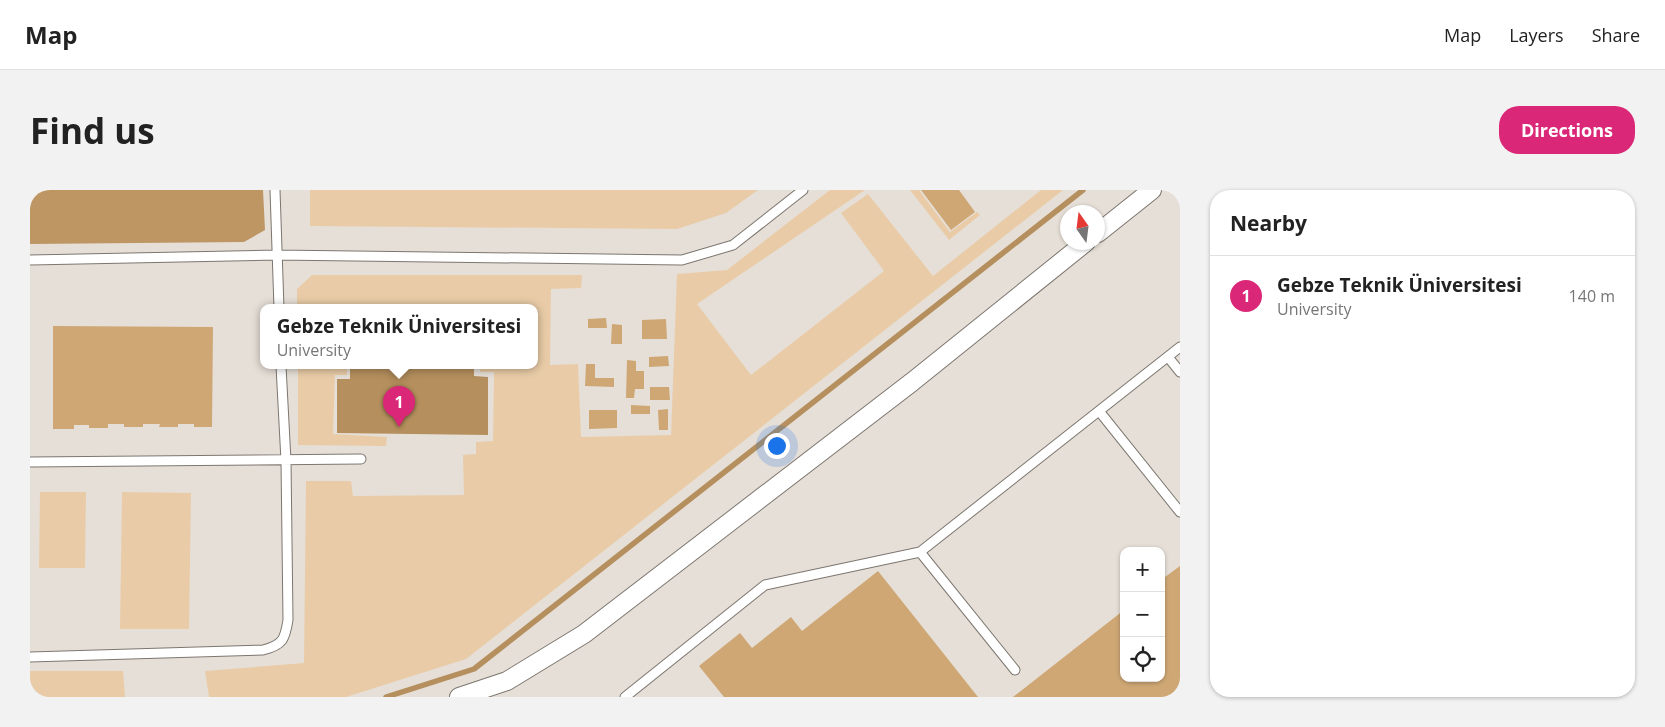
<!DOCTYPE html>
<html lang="en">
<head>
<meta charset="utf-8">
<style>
	body { margin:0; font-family:"Open Sans",sans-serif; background:#f2f2f2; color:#222 }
	.controls { position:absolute; right:15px; bottom:15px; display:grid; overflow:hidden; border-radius:10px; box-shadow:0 1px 4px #0004 }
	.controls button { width:45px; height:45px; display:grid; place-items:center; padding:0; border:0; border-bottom:1px solid #e0e0e0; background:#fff; color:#222; font:25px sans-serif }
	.compass { position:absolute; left:1030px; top:15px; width:45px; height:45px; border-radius:50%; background:#fff; box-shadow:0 1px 4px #0004; rotate:346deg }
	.you { position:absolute; left:746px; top:255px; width:18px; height:18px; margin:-12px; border:4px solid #fff; border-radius:50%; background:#1a73e8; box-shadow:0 0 0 8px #1a73e833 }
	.badge { display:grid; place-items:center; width:32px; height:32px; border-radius:50%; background:#db2777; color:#fff; font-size:16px; font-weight:700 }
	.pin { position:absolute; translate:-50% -41px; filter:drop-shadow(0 1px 2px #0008) }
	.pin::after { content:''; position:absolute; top:26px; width:18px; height:15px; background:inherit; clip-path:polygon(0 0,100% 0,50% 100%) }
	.popup { position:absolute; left:230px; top:114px; width:278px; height:65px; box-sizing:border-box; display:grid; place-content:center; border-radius:10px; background:#fff; filter:drop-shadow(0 1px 4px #0005); font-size:16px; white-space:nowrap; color:#767676 }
	.popup b { font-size:19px; color:#222 }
	.popup::after { content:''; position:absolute; left:50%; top:100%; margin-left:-10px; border:10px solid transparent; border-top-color:#fff }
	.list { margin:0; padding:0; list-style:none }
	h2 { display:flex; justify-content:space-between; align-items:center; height:65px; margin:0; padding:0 20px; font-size:21px }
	h2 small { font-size:16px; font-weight:400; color:#767676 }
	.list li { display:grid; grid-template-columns:32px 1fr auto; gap:15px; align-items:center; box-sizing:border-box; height:80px; padding:0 20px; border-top:1px solid #e0e0e0 }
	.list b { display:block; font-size:19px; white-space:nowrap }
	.list p { margin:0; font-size:16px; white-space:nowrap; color:#767676 }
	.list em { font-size:16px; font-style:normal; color:#767676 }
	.icon { flex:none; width:28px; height:28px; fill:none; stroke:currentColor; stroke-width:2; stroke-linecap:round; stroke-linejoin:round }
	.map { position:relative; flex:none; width:1150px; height:507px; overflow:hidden; border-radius:20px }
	header { display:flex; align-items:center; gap:30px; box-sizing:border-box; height:70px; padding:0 25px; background:#fff; border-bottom:1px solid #e0e0e0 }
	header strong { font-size:24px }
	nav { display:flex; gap:28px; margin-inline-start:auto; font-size:18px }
	.intro { display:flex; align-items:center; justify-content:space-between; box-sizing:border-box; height:120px; padding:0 30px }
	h1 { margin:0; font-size:35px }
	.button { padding:12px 22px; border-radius:20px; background:#db2777; color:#fff; font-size:18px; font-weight:700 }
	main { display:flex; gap:30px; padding:0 30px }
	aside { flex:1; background:#fff; border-radius:20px; box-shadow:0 1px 4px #0004 }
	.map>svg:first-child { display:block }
	.green { fill:#e9cca7 }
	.forest { fill:#bd9664 }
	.water { fill:#b58f5d }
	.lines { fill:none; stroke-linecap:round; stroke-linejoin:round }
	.stream { stroke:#b58f5d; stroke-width:5.5 }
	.building { fill:#cea775 }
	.service-casing { stroke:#7c766f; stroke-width:11 }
	.minor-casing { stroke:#7c766f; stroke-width:20 }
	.service { stroke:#fff; stroke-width:9 }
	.minor { stroke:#fff; stroke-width:18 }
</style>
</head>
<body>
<header>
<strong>Map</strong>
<nav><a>Map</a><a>Layers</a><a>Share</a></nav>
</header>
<div class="intro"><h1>Find us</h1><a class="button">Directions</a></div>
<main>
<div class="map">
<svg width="1150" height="507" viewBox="0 0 1150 507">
	<rect width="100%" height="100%" fill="#e6dfd7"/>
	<path class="green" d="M280 0H728L696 23 647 39 280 36Z
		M800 0H835L667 114 721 185 854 81 811 23 838 4 903 86 1011 0H1033L436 469 316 507H179L175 481 274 473 276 291H321L323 306 434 305 433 265 446 264V252L463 251 464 182H450V176H504V118H443L319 114 318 118H267V99L282 85H552L551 98 521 99 520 175 548 174 551 247 641 245 647 84 697 80Z
		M880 0H889L920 42 947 22 950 25 919 50Z
		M268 176H317V185H305L303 244 357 247 356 256 268 255Z
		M10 302H56L55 378H9Z
		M92 302 161 303 159 439H90Z
		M0 481H93L95 507H0Z"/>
	<path class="forest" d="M0 0H233L235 40 214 52 0 54Z"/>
	<path class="water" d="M320 176H444V186L458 187V245L307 243V189H320Z"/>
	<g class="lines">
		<path class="stream" d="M356 507 444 479 1053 0"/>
	</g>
	<path class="building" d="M891 0H929L945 22 921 40Z
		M576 128 577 138H558V129Z
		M636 129 637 149H612V130Z
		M582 134 592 135V154H581Z
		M23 136 183 137 182 237H164V234H148V237H129L130 234H113V237H94V234H78V238H59V235H44V239H23Z
		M638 166 639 176 619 177V167Z
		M597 170 606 171V181H614V199H605L604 208H596Z
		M556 174H565V188H584V197L555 196Z
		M620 197H639L640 210H620Z
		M601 215 620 216V224H601Z
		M638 219V240H629L628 220Z
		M559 220H587V238L559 239Z
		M1150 376V504L1146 507H983L1094 420V488H1131V390Z
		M848 381 948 507H694L669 476 710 443 722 458 761 427 772 441Z"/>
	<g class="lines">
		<defs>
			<path id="service" d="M245 0 249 118
				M0 70 246 65 652 70 703 55 773 0
				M1138 167 1150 182
				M1069 221 1150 322
				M0 272 331 269
				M890 362 985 480
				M0 467 233 460C253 455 255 449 258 430L256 271 251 176
				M595 507 735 395 890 362 1150 157"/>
			<path id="minor" d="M1068 43 1122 0
				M429 507 477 491 554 444 882 192 1056 52"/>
		</defs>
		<use href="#service" class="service-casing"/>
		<use href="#minor" class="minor-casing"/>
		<use href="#service" class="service"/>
		<use href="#minor" class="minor"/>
	</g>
</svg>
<div class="controls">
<button>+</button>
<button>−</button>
<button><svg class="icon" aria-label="locate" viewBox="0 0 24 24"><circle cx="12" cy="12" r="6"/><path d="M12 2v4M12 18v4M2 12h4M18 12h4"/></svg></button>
</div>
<svg class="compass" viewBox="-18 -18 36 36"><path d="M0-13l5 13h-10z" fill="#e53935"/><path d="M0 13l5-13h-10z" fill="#767676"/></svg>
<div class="you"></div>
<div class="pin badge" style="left:369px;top:237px">1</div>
<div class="popup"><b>Gebze Teknik Üniversitesi</b>University</div>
</div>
<aside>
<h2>Nearby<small></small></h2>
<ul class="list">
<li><span class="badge">1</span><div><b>Gebze Teknik Üniversitesi</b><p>University</p></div><em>140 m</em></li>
</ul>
</aside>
</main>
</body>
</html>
